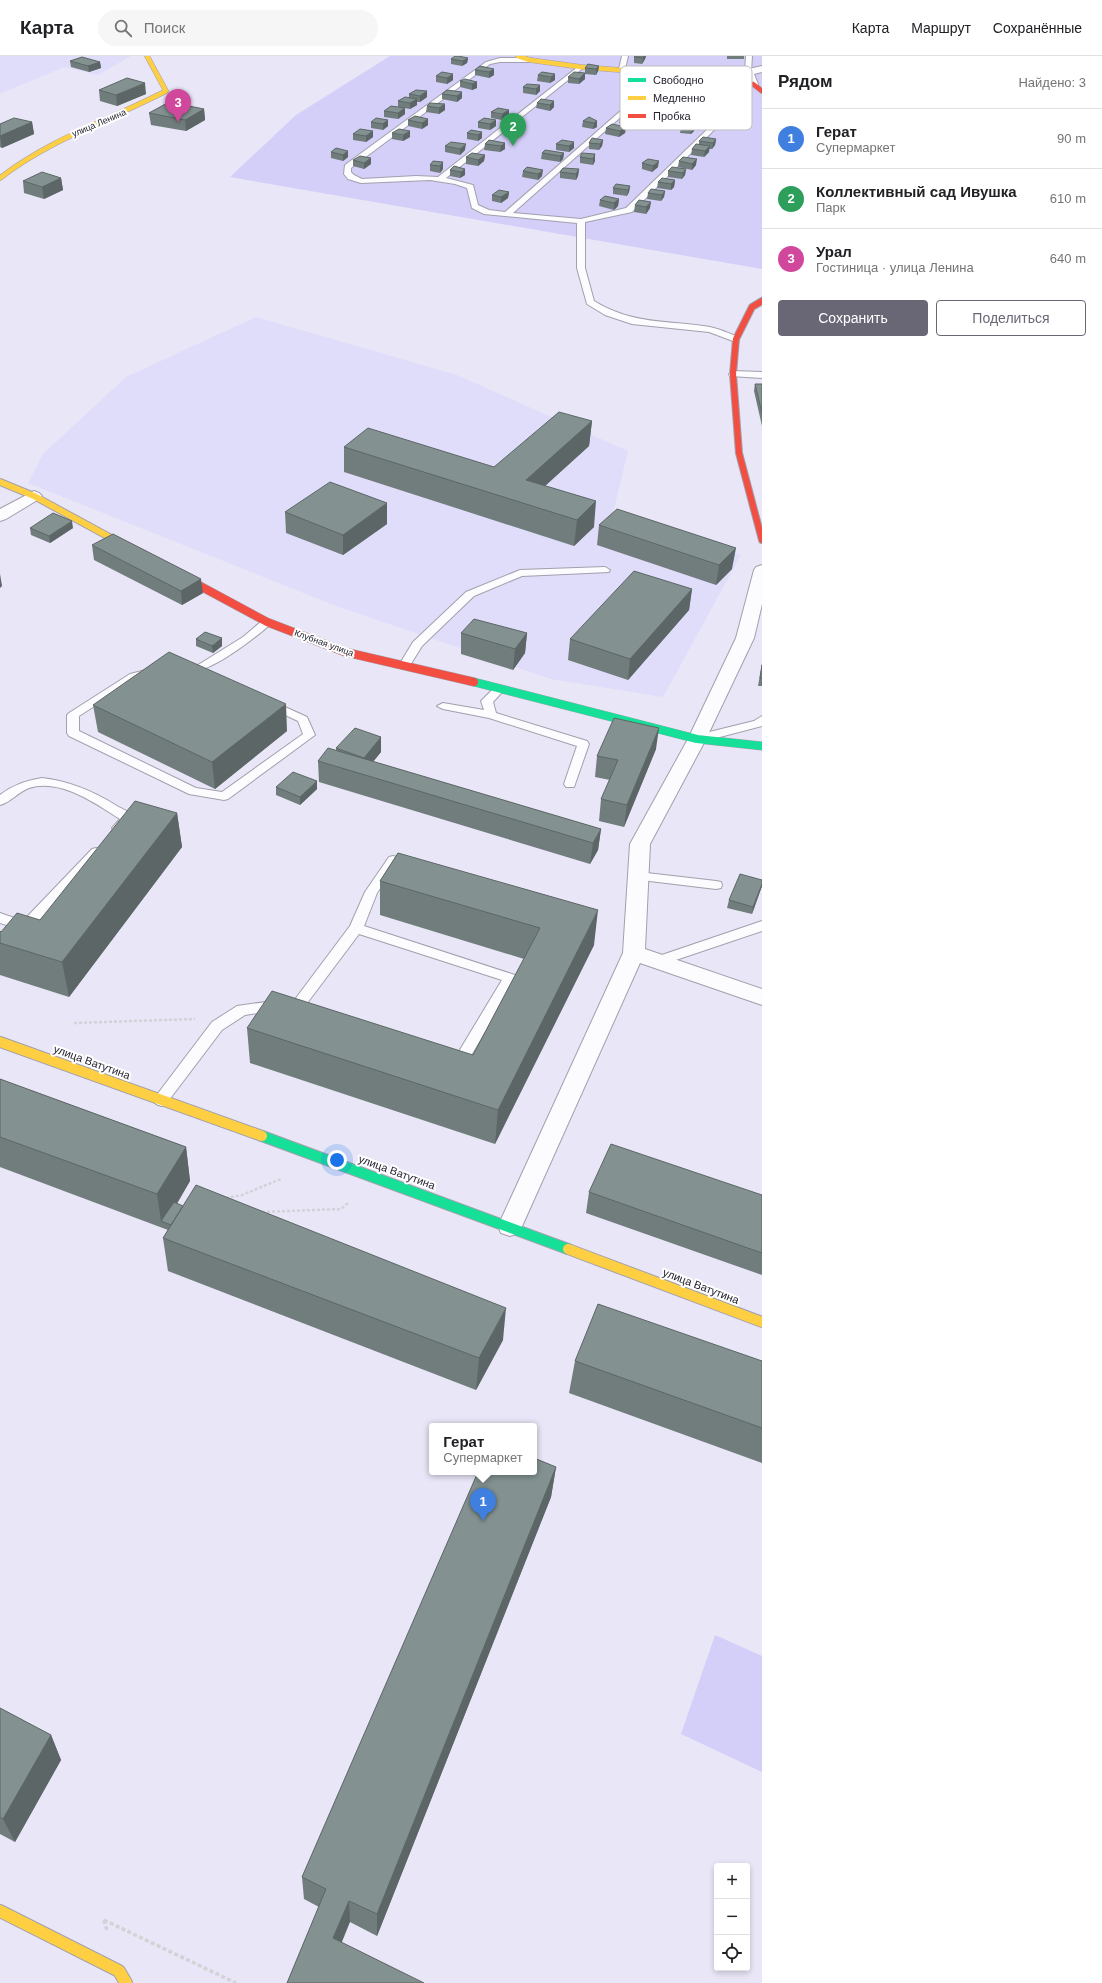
<!DOCTYPE html>
<html lang="ru">
<head>
<meta charset="utf-8">
<style>
	body { margin:0; font-family:Helvetica,sans-serif; background:#f6f6f6; color:#202124 }
	.controls { position:absolute; right:12px; bottom:12px; display:grid; overflow:hidden; border-radius:4px; box-shadow:0 2px 6px #0003 }
	.controls button { width:36px; height:36px; display:grid; place-items:center; padding:0; border:0; border-bottom:1px solid #e0e0e0; background:#fff; color:#202124; font:20px sans-serif }
	.you { position:absolute; left:337px; top:1104px; width:14px; height:14px; margin:-10px; border:3px solid #fff; border-radius:50%; background:#1a73e8; box-shadow:0 0 0 6px #1a73e833 }
	.badge { display:grid; place-items:center; width:26px; height:26px; border-radius:50%; background:#696775; color:#fff; font-size:13px; font-weight:700 }
	.pin { position:absolute; translate:-50% -33px; filter:drop-shadow(0 1px 2px #0008) }
	.pin::after { content:''; position:absolute; top:21px; width:14px; height:12px; background:inherit; clip-path:polygon(0 0,100% 0,50% 100%) }
	.popup { position:absolute; left:429px; top:1367px; width:108px; height:52px; box-sizing:border-box; display:grid; place-content:center; border-radius:4px; background:#fff; filter:drop-shadow(0 1px 3px #0005); font-size:13px; white-space:nowrap; color:#757577 }
	.popup b { font-size:15px; color:#202124 }
	.popup::after { content:''; position:absolute; left:50%; top:100%; margin-left:-8px; border:8px solid transparent; border-top-color:#fff }
	.list { margin:0; padding:0; list-style:none }
	h2 { display:flex; justify-content:space-between; align-items:center; height:52px; margin:0; padding:0 16px; font-size:17px }
	h2 small { font-size:13px; font-weight:400; color:#757577 }
	.list li { display:grid; grid-template-columns:26px 1fr auto; gap:12px; align-items:center; box-sizing:border-box; height:60px; padding:0 16px; border-top:1px solid #e0e0e0 }
	.list b { display:block; font-size:15px; white-space:nowrap }
	.list p { margin:0; font-size:13px; white-space:nowrap; color:#757577 }
	.list em { font-size:13px; font-style:normal; color:#757577 }
	.actions { display:flex; gap:8px; padding:12px 16px }
	.actions a { flex:1; padding:9px 0; border:1px solid #696775; border-radius:4px; text-align:center; font-size:14px; color:#696775 }
	.actions .main { background:#696775; color:#fff }
	.icon { flex:none; width:22px; height:22px; fill:none; stroke:currentColor; stroke-width:2; stroke-linecap:round; stroke-linejoin:round }
	.map { position:relative; flex:none; width:762px; height:1927px; overflow:hidden }
	header { display:flex; align-items:center; gap:24px; box-sizing:border-box; height:56px; padding:0 20px; background:#fff; border-bottom:1px solid #e0e0e0 }
	header strong { font-size:19px }
	nav { display:flex; gap:22px; margin-inline-start:auto; font-size:14px }
	.search { width:280px; height:36px; background:#f6f6f6; display:flex; align-items:center; gap:10px; box-sizing:border-box; padding:0 14px; border-radius:22px; color:#757577; font-size:15px }
	main { display:flex }
	aside { flex:1; background:#fff }
	.map>svg:first-child { display:block }
	.built { fill:#e0ddfa }
	.green { fill:#d4cff8 }
	.lines { fill:none; stroke-linecap:round; stroke-linejoin:round }
	.lane-casing { stroke:#a1a0ac; stroke-width:2 }
	.street-casing { stroke:#a1a0ac; stroke-width:2 }
	.fast-far1-casing { stroke:#a1a0ac; stroke-width:9 }
	.fast-casing { stroke:#a1a0ac; stroke-width:12 }
	.slow-far3-casing { stroke:#a1a0ac; stroke-width:5.5 }
	.slow-far2-casing { stroke:#a1a0ac; stroke-width:8 }
	.slow-far1-casing { stroke:#a1a0ac; stroke-width:12 }
	.slow-casing { stroke:#a1a0ac; stroke-width:14 }
	.jam-far2-casing { stroke:#a1a0ac; stroke-width:5.5 }
	.jam-far1-casing { stroke:#a1a0ac; stroke-width:8 }
	.jam-casing { stroke:#a1a0ac; stroke-width:9 }
	.path-far1 { stroke:#d3d2d7; stroke-width:2.5; stroke-dasharray:3 2; stroke-linecap:butt }
	.path { stroke:#d3d2d7; stroke-width:3.5; stroke-dasharray:4 2.5; stroke-linecap:butt }
	.lane { fill:#fcfbfe; fill-rule:evenodd }
	.street { fill:#fcfbfe; fill-rule:evenodd }
	.fast-far1 { stroke:#16e098; stroke-width:8 }
	.fast { stroke:#16e098; stroke-width:10 }
	.slow-far3 { stroke:#ffcf43; stroke-width:4.5 }
	.slow-far2 { stroke:#ffcf43; stroke-width:6 }
	.slow-far1 { stroke:#ffcf43; stroke-width:10 }
	.slow { stroke:#ffcf43; stroke-width:12 }
	.jam-far2 { stroke:#f24e42; stroke-width:4.5 }
	.jam-far1 { stroke:#f24e42; stroke-width:6 }
	.jam { stroke:#f24e42; stroke-width:8 }
	.wall { fill:#717d7d }
	.shaded-wall { fill:#5c6666 }
	.building { fill:#839191; stroke:#5c6666 }
	.labels { text-anchor:middle; stroke-width:4; stroke-linejoin:round; paint-order:stroke }
	.far-street-label { font-size:9px; fill:#24232f; stroke:#fff }
	.street-label { font-size:11px; fill:#24232f; stroke:#fff }
	.key { fill:#fff; stroke:#bdbdc1; stroke-width:1 }
	.key-label { font-size:11px; fill:#24232f }
</style>
</head>
<body>
<header>
<strong>Карта</strong>
<div class="search"><svg class="icon" aria-label="search" viewBox="0 0 24 24"><circle cx="10" cy="10" r="6"/><path d="M15 15l6 6"/></svg>Поиск</div>
<nav><a>Карта</a><a>Маршрут</a><a>Сохранённые</a></nav>
</header>
<main>
<div class="map">
<svg width="762" height="1927" viewBox="0 0 762 1927">
	<rect width="100%" height="100%" fill="#e8e6f7"/>
	<path class="built" d="M0 0H131L98 19 64 11 0 38Z
		M256 261 457 319 628 395 611 465 741 499 663 641 551 623 336 550 28 427 43 398 126 321Z"/>
	<path class="green" d="M390 0H762V213L230 121 296 59Z
		M715 1579 762 1600V1716L681 1678Z"/>
	<g class="lines">
		<defs>
			<path id="lane" d="M622 0H628L625 13 622 15 619 13Z
				M746 0H752L751 16 748 18 745 16Z
				M500 2H530L533 4 530 6H500L490 8 351 112V116L354 119 362 123 416 120 438 121 579 10H583V12L446 122 473 129 478 149 489 154 505 156 665 16H669V18L513 157 581 163 626 152 719 62 729 45 734 26 739 25 735 45 724 64 632 156 585 166V212L594 245C634 269 666 264 710 271 720 273 730 278 739 281V285H733L709 276 632 268 605 259 587 248 577 212V167L484 158 472 152 467 132 455 128 430 124 361 127 348 123 344 118 345 109 486 6Z
				M733 315 762 316V322L730 320 729 318Z
				M605 511 610 514 609 516 522 520 474 540 422 590 409 611 405 612 399 609 413 586 466 536 520 514Z
				M267 563 272 566 271 568C257 580 194 632 178 611L184 608 198 609 243 581 263 564Z
				M154 612 158 613 160 615 158 617 138 622 79 660V675L196 732 222 736 303 678 298 665 266 650 264 648 266 646H274L307 661 315 679 228 743 224 744 189 738 69 680 67 677V659L69 657 130 618Z
				M498 631 504 634 493 646 496 657 587 685 589 688 574 731H566L564 728 577 690 489 662 443 653 437 650 443 647 484 654 481 645 494 632Z
				M762 660V670L697 687 691 683 693 680 754 665Z
				M42 722C69 725 93 735 117 750 122 753 131 756 134 762L122 775H114L112 772 120 763C95 747 60 722 29 732 18 736 11 746 0 749V739C13 729 25 725 42 722Z
				M96 792 100 793 102 796 100 799 5 901 0 903V890L16 872 0 867V857L23 865 92 793Z
				M393 800 397 801 399 804 377 837 364 870 515 919 517 922 463 1013C456 1015 450 1013 447 1007L449 1003 455 1002 502 924 359 878 299 958 294 959 289 958 287 954 350 870 365 836 389 801Z
				M638 816 716 825 721 826 722 829 721 832 716 833 633 823 632 820 633 817Z
				M762 865V875L658 910 653 908 651 905 653 902Z
				M280 944 285 945 287 949 285 953 245 959 222 974 166 1048 161 1050 156 1048 154 1044 156 1040 212 966 237 950Z"/>
			<path id="street" d="M762 10V16L754 18 758 28 757 30H749L743 16 744 14Z
				M34 435 39 437 42 440 39 443 6 463 0 465V453Z
				M762 509V548L754 582 706 683 650 788 645 893 762 933V949L640 907 519 1177 510 1180 501 1177 498 1170 623 897 630 788 688 683 736 582 754 514 756 511Z"/>
			<path id="fast-far1" d="M474 626 697 683 762 690"/>
			<path id="fast" d="M262 1080 568 1193"/>
			<path id="slow-far3" d="M518 0 530 4 581 11 685 19
				M0 122C50 83 110 64 166 35L147 0"/>
			<path id="slow-far2" d="M0 426 34 440 135 495"/>
			<path id="slow-far1" d="M0 986 262 1080
				M568 1193 762 1266"/>
			<path id="slow" d="M0 1855 119 1915 126 1927"/>
			<path id="jam-far2" d="M685 19 753 28 762 35"/>
			<path id="jam-far1" d="M762 245 752 251 736 283 733 318 739 397 762 484"/>
			<path id="jam" d="M176 517 267 566 345 596 474 626"/>
		</defs>
		<use href="#lane" class="lane-casing"/>
		<use href="#street" class="street-casing"/>
		<use href="#fast-far1" class="fast-far1-casing"/>
		<use href="#fast" class="fast-casing"/>
		<use href="#slow-far3" class="slow-far3-casing"/>
		<use href="#slow-far2" class="slow-far2-casing"/>
		<use href="#slow-far1" class="slow-far1-casing"/>
		<use href="#slow" class="slow-casing"/>
		<use href="#jam-far2" class="jam-far2-casing"/>
		<use href="#jam-far1" class="jam-far1-casing"/>
		<use href="#jam" class="jam-casing"/>
		<path class="path-far1" d="M74 967 195 963
			M226 1142 242 1139 281 1123
			M262 1156 341 1153 348 1147"/>
		<path class="path" d="M104 1864 236 1927
			M104 1864 107 1875"/>
		<use href="#lane" class="lane"/>
		<use href="#street" class="street"/>
		<use href="#fast-far1" class="fast-far1"/>
		<use href="#fast" class="fast"/>
		<use href="#slow-far3" class="slow-far3"/>
		<use href="#slow-far2" class="slow-far2"/>
		<use href="#slow-far1" class="slow-far1"/>
		<use href="#slow" class="slow"/>
		<use href="#jam-far2" class="jam-far2"/>
		<use href="#jam-far1" class="jam-far1"/>
		<use href="#jam" class="jam"/>
	</g>
	<path class="wall" d="M646 0 645 3 642 8 634 7V1Z
		M727 0H744V3H727Z
		M468 2 467 7 462 10 451 8V3Z
		M70 5 100 6 101 12 89 16 71 11Z
		M599 10 598 15 596 19 585 18V23L579 28 568 27V21L585 17V12Z
		M494 13V19L489 22 475 19V14Z
		M442 16 453 24 447 28 436 26V20Z
		M542 16 555 24 550 27 537 25 538 19Z
		M648 18 647 24 644 27 633 26V20Z
		M460 25 477 26V32L472 34 460 31Z
		M671 25V31L665 36 664 35 663 39 656 44 645 42 646 36 654 31 655 28Z
		M540 29V35L536 39 523 37V31Z
		M99 34 146 38 117 50 100 45Z
		M447 34 462 42 457 46 442 43V38Z
		M427 35V41L420 46H417V49L410 53 398 51V45L409 42V38Z
		M719 43 717 53 703 51 704 45Z
		M554 45V51L550 55 536 52 537 47Z
		M430 47 445 54 439 58 426 56 427 50Z
		M204 53 205 64 186 75 151 69 149 57Z
		M384 55 405 58 398 63 384 61Z
		M491 56 509 60 502 64 491 62Z
		M624 57 635 64 631 69 619 67 620 61Z
		M707 58V63L703 67 693 65 694 59Z
		M415 60 428 69 422 73 408 70V64Z
		M388 64V70L383 74 371 72V66Z
		M496 64V70L490 74 478 72V66Z
		M583 65H597V71L593 73 582 71Z
		M32 66 34 78 2 92 0 91V68Z
		M695 69 694 75 691 78 680 77 681 71Z
		M626 71 625 77 619 81 605 78 606 72Z
		M373 75V81L366 86 353 84V78Z
		M482 76V82L478 85 467 83V77Z
		M392 77 410 81 403 85 392 83Z
		M716 83 715 89 712 93H709V96L704 101 691 99 692 93 699 88V85Z
		M562 84 574 92 569 96 556 94V88Z
		M603 84 602 90 599 94 589 93V87Z
		M505 87V93L500 96 484 94 485 88Z
		M445 90 465 94 460 99 445 96Z
		M348 95V101L343 105 331 102V96Z
		M542 97H564L563 103 560 106 541 103Z
		M595 98V105L593 109 580 107V101Z
		M485 99 484 105 478 110 466 108V101Z
		M683 101 696 109 692 114 678 111 679 105Z
		M371 102V108L364 113 353 110V104Z
		M648 103 658 111 652 116 642 113V107Z
		M443 106V113L440 117 430 115V109Z
		M454 110 465 119 460 122 450 120V114Z
		M527 111 542 120 538 124 522 121 523 115Z
		M579 113 578 120 576 124 560 122V116Z
		M686 113 685 119 682 123 668 121V115Z
		M61 122 63 134 44 143 24 137 23 125Z
		M675 124 674 131 671 134 657 132 658 126Z
		M630 130 629 136 627 140 613 138V132Z
		M665 135 664 141 661 145 647 143 648 137Z
		M509 136 508 142 501 147 492 145V139Z
		M619 143 618 150 614 154 599 150 600 144Z
		M639 144 650 152 646 158 634 156 635 149Z
		M755 328H762V370L754 335Z
		M592 365 589 390 545 430 594 471 574 490 344 416V391L494 411Z
		M285 456 387 468 343 499 286 477Z
		M599 469 732 513 716 529 597 489Z
		M30 472H73L50 487 31 479Z
		M92 489 203 537 182 549 94 504Z
		M692 533 689 554 628 624 568 604 570 583Z
		M461 577H527L525 597 513 614 461 598Z
		M196 583 222 590 213 597 196 590Z
		M762 607V630H758Z
		M93 649 287 675 215 733 98 676Z
		M336 692 381 696 373 706 601 773 598 794 590 808 319 726 318 705 336 695Z
		M656 693 624 771 599 765 601 743 610 724 595 721 597 700Z
		M276 731 317 733 300 749 276 739Z
		M177 757 182 791 69 941 0 919V875L1 876 40 864Z
		M398 797 594 889 495 1088 250 1007 247 972 473 999 524 903 380 859V825Z
		M762 824V830L752 858 727 852 729 844Z
		M0 1023 186 1091 190 1125 177 1148 503 1284 476 1334 168 1215 163 1182 168 1174 0 1111Z
		M589 1136 762 1139V1219L586 1157Z
		M575 1305H762V1407L569 1337Z
		M556 1411 551 1441 377 1880 350 1866 287 1927 319 1851 304 1843 302 1821Z
		M0 1652 51 1679 61 1704 15 1786 0 1778Z"/>
	<path class="shaded-wall" d="M644 0H646L645 3 642 8 643 2Z
		M468 2 467 7 462 10 463 5Z
		M100 6 101 12 89 16 88 10Z
		M599 10 598 15 596 19V13Z
		M494 13V19L489 22V16Z
		M585 17V23L579 28V23Z
		M453 18V24L447 28V22Z
		M555 18V24L550 27 551 21Z
		M648 18 647 24 644 27V21Z
		M671 25V31L665 36 666 30Z
		M477 26V32L472 34V28Z
		M145 27 146 38 117 50 116 39Z
		M540 29V35L536 39V33Z
		M664 33 663 39 656 44 657 38Z
		M427 35V41L420 46V40Z
		M462 36V42L457 46V40Z
		M417 43V49L410 53V47Z
		M554 45V51L550 55V49Z
		M445 48V54L439 58V52Z
		M405 52V58L398 63V57Z
		M204 53 205 64 186 75 185 64Z
		M509 54V60L502 64V58Z
		M707 58V63L703 67 704 61Z
		M635 59V64L631 69V63Z
		M428 63V69L422 73V67Z
		M388 64V70L383 74V68Z
		M496 64V70L490 74V68Z
		M597 65V71L593 73 594 67Z
		M32 66 34 78 2 92 0 80Z
		M695 69 694 75 691 78 692 72Z
		M626 71 625 77 619 81 620 75Z
		M373 75V81L366 86V80Z
		M410 75V81L403 85V79Z
		M482 76V82L478 85V79Z
		M716 83 715 89 712 93 713 87Z
		M603 84 602 90 599 94 600 88Z
		M574 86V92L569 96V90Z
		M505 87V93L500 96 501 90Z
		M466 88 465 94 460 99V93Z
		M710 90 709 96 704 101 705 95Z
		M348 95V101L343 105V99Z
		M564 97 563 103 560 106V100Z
		M595 98V105L593 109V103Z
		M485 99 484 105 478 110V104Z
		M371 102V108L364 113V107Z
		M697 103 696 109 692 114V108Z
		M659 105 658 111 652 116 653 110Z
		M443 106V113L440 117V110Z
		M465 113V119L460 122 461 116Z
		M579 113 578 120 576 124V118Z
		M686 113 685 119 682 123 683 117Z
		M543 114 542 120 538 124V118Z
		M61 122 63 134 44 143 42 131Z
		M675 124 674 131 671 134V128Z
		M630 130 629 136 627 140 628 134Z
		M665 135 664 141 661 145 662 139Z
		M509 136 508 142 501 147V141Z
		M619 143 618 150 614 154V147Z
		M651 146 650 152 646 158V151Z
		M592 365 589 390 525 448 526 424Z
		M596 445 594 471 574 490 577 464Z
		M387 447V468L343 499V479Z
		M72 465 73 472 50 487 49 480Z
		M736 492 732 513 716 529 719 509Z
		M0 518 2 530 0 532Z
		M201 523 203 537 182 549 181 535Z
		M692 533 689 554 628 624 630 603Z
		M527 577 525 597 513 614 515 593Z
		M222 582V590L213 597 212 590Z
		M286 648 287 675 215 733 212 706Z
		M659 672 656 693 624 771 627 749Z
		M381 681V696L364 716V702Z
		M317 725V733L300 749V741Z
		M177 757 182 791 69 941 62 906Z
		M601 773 598 794 590 808 593 787Z
		M762 828V830L752 858 753 851Z
		M598 854 594 889 495 1088 498 1054Z
		M186 1091 190 1125 165 1166 161 1165 157 1138Z
		M506 1252 503 1284 476 1334 479 1302Z
		M556 1411 551 1441 377 1880V1858Z
		M51 1679 61 1704 15 1786 3 1763Z
		M349 1845 350 1866 335 1903 333 1882Z"/>
	<path class="building" d="M455 0H458L468 2 463 5 451 3Z
		M635 0H644L643 2 634 1Z
		M82 1 100 6 88 10 70 5Z
		M588 8 599 10 596 13 585 12Z
		M480 10 494 13 489 16 475 14Z
		M442 16 453 18 447 22 436 20Z
		M542 16 555 18 551 21 538 19Z
		M574 16 585 17 579 23 568 21Z
		M637 16 648 18 644 21 633 20Z
		M127 22 145 27 116 39 99 34Z
		M465 23 477 26 472 28 460 25Z
		M660 24 671 25 666 30 655 28Z
		M527 28 540 29 536 33 523 31Z
		M653 31 664 33 657 38 646 36Z
		M416 34 427 35 420 40 409 38Z
		M447 34 462 36 457 40 442 38Z
		M405 41 417 43 410 47 398 45Z
		M705 42 719 43 718 47 704 45Z
		M541 43 554 45 550 49 537 47Z
		M169 46 204 53 185 64 149 57Z
		M430 47 445 48 439 52 427 50Z
		M391 50 405 52 398 57 384 55Z
		M498 52 509 54 502 58 491 56Z
		M697 56 707 58 704 61 694 59Z
		M624 57 635 59 631 63 620 61Z
		M415 60 428 63 422 67 408 64Z
		M589 61 597 65 594 67 583 65Z
		M14 62 32 66 0 80V68Z
		M376 62 388 64 383 68 371 66Z
		M484 62 496 64 490 68 478 66Z
		M683 67 695 69 692 72 681 71Z
		M612 68 626 71 620 75 606 72Z
		M360 73 373 75 366 80 353 78Z
		M399 73 410 75 403 79 392 77Z
		M471 74 482 76 478 79 467 77Z
		M703 81 716 83 713 87 699 85Z
		M592 82 603 84 600 88 589 87Z
		M489 84 505 87 501 90 485 88Z
		M562 84 574 86 569 90 556 88Z
		M451 86 466 88 460 93 445 90Z
		M696 88 710 90 705 95 692 93Z
		M336 92 348 95 343 99 331 96Z
		M545 94 564 97 560 100 542 97Z
		M472 97 485 99 478 104 466 101Z
		M582 97 595 98 593 103 580 101Z
		M360 100 371 102 364 107 353 104Z
		M683 101 697 103 692 108 679 105Z
		M648 103 659 105 653 110 642 107Z
		M433 105 443 106 440 110 430 109Z
		M454 110 465 113 461 116 450 114Z
		M527 111 543 114 538 118 523 115Z
		M672 111 686 113 683 117 668 115Z
		M563 112 579 113 576 118 560 116Z
		M42 116 61 122 42 131 23 125Z
		M662 122 675 124 671 128 658 126Z
		M616 128 630 130 628 134 613 132Z
		M651 133 665 135 662 139 648 137Z
		M499 134 509 136 501 141 492 139Z
		M605 140 619 143 614 147 600 144Z
		M639 144 651 146 646 151 635 149Z
		M755 328H762V357Z
		M559 356 592 365 526 424 596 445 577 464 344 391 368 372 494 411Z
		M330 426 387 447 343 479 285 456Z
		M617 453 736 492 719 509 599 469Z
		M53 457 72 465 49 480 30 472Z
		M113 478 201 523 181 535 92 489Z
		M634 515 692 533 630 603 570 583Z
		M474 563 527 577 515 593 461 577Z
		M205 576 222 582 212 590 196 583Z
		M169 596 286 648 212 706 93 649Z
		M762 609V623L760 622Z
		M614 662 659 672 627 749 601 743 618 704 597 700Z
		M355 672 381 681 364 702 336 692Z
		M328 692 601 773 593 787 318 705Z
		M293 716 317 725 300 741 276 731Z
		M135 745 177 757 62 906 0 887V875L1 876 17 857 40 864Z
		M398 797 598 854 498 1054 247 972 272 935 473 999 540 872 380 825Z
		M740 818 762 824V828L753 851 729 844Z
		M0 1023 186 1091 157 1138 0 1081Z
		M611 1088 762 1139V1197L589 1136Z
		M196 1129 506 1252 479 1302 163 1182Z
		M174 1146 183 1150 171 1169 161 1165Z
		M598 1248 762 1305V1372L575 1305Z
		M534 1402 556 1411 377 1858 349 1845 333 1882 424 1927H287L326 1833 302 1821 478 1416H534Z
		M0 1652 51 1679 3 1763 0 1761Z"/>
	<g class="labels">
		<g class="far-street-label">
			<text transform="translate(99 67) rotate(-23)" y="3">улица Ленина</text>
			<text transform="translate(324 587) rotate(20)" y="3">Клубная улица</text>
		</g>
		<g class="street-label">
			<text transform="translate(92 1006) rotate(20)" y="4">улица Ватутина</text>
			<text transform="translate(397 1116) rotate(20)" y="4">улица Ватутина</text>
			<text transform="translate(701 1230) rotate(21)" y="4">улица Ватутина</text>
		</g>
	</g>
	<rect x="620" y="10" width="132" height="64" rx="6" class="key"/>
	<rect x="628" y="22" width="18" height="4" fill="#16e098"/>
	<rect x="628" y="40" width="18" height="4" fill="#ffcf43"/>
	<rect x="628" y="58" width="18" height="4" fill="#f24e42"/>
	<g class="key-label">
		<text x="653" y="28">Свободно</text>
		<text x="653" y="46">Медленно</text>
		<text x="653" y="64">Пробка</text>
	</g>
</svg>
<div class="controls">
<button>+</button>
<button>−</button>
<button><svg class="icon" aria-label="locate" viewBox="0 0 24 24"><circle cx="12" cy="12" r="6"/><path d="M12 2v4M12 18v4M2 12h4M18 12h4"/></svg></button>
</div>
<div class="you"></div>
<div class="pin badge" style="left:483px;top:1465px;background:#3f7fe0">1</div>
<div class="popup"><b>Герат</b>Супермаркет</div>
<div class="pin badge" style="left:513px;top:90px;background:#2e9e5b">2</div>
<div class="pin badge" style="left:178px;top:66px;background:#d1479c">3</div>
</div>
<aside>
<h2>Рядом<small>Найдено: 3</small></h2>
<ul class="list">
<li><span class="badge" style="background:#3f7fe0">1</span><div><b>Герат</b><p>Супермаркет</p></div><em>90 m</em></li>
<li><span class="badge" style="background:#2e9e5b">2</span><div><b>Коллективный сад Ивушка</b><p>Парк</p></div><em>610 m</em></li>
<li><span class="badge" style="background:#d1479c">3</span><div><b>Урал</b><p>Гостиница · улица Ленина</p></div><em>640 m</em></li>
</ul>
<div class="actions"><a class="main">Сохранить</a><a>Поделиться</a></div>
</aside>
</main>
</body>
</html>
